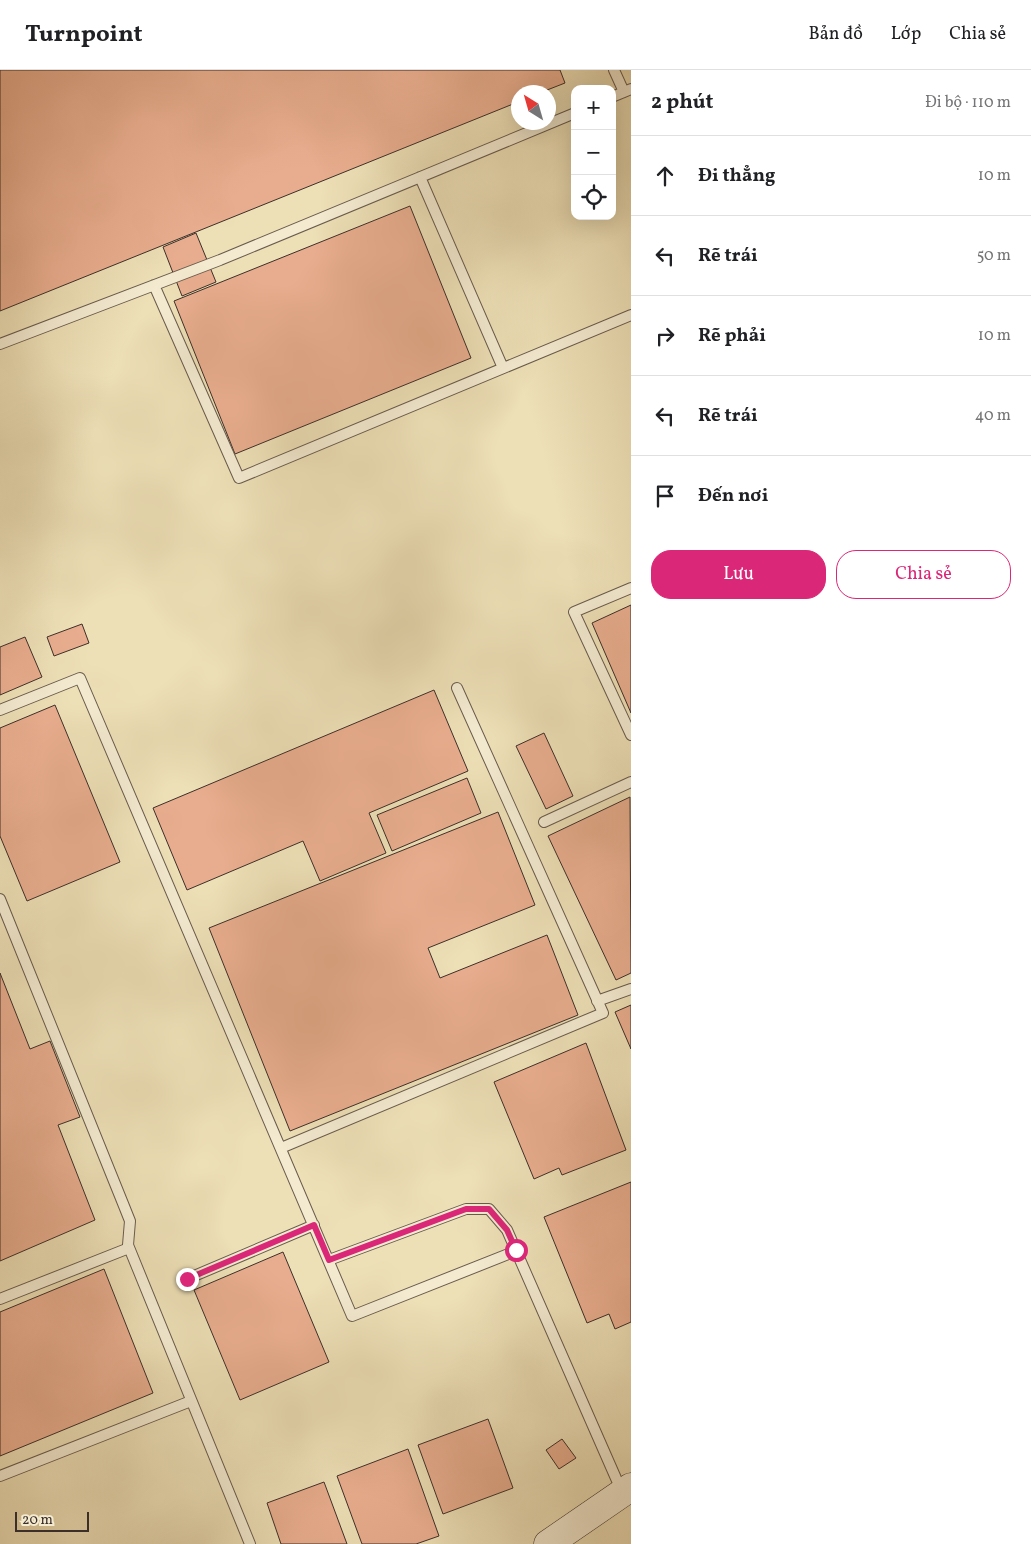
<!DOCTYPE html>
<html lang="vi">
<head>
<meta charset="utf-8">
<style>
	body { margin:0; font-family:Vollkorn,serif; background:#f2f2f2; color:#202124 }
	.controls { position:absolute; right:15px; top:15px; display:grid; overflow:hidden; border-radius:10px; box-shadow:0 5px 20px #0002 }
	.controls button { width:45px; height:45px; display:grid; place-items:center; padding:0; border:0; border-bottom:1px solid #e0e0e0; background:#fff; color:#202124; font:25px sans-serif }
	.compass { position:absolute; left:511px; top:15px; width:45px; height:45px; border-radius:50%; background:#fff; box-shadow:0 5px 20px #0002; rotate:323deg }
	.scale { position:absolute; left:15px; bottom:12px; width:74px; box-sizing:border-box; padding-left:5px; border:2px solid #3c2f2a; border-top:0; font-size:14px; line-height:18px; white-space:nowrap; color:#3c2f2a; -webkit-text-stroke:4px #f3ead0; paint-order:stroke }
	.stop { position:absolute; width:15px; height:15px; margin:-11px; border:4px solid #db2777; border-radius:50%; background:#fff }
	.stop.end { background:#db2777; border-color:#fff; box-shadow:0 1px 5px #0008 }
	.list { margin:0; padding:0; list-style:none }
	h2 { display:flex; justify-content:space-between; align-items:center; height:65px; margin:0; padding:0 20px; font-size:21px }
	h2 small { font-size:16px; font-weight:400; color:#757577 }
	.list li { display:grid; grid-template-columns:32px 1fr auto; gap:15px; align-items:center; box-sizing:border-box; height:80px; padding:0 20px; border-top:1px solid #e0e0e0 }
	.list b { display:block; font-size:19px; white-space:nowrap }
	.list em { font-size:16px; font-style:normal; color:#757577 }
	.actions { display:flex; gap:10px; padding:15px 20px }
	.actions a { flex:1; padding:11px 0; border:1px solid #db2777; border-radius:20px; text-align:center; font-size:18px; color:#db2777 }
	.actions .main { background:#db2777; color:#fff }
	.icon { flex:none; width:28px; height:28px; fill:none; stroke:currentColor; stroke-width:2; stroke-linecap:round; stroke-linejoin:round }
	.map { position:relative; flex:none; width:631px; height:1474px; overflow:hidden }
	header { display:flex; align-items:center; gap:30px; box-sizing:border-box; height:70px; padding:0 25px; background:#fff; border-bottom:1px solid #e0e0e0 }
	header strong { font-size:24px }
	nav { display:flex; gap:28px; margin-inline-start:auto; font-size:18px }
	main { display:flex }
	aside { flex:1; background:#fff }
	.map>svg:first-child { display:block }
	.building { fill:#e8ad8e; stroke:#3c2f2a }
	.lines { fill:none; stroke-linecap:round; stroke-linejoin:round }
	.lane-casing { stroke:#685b4d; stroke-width:12 }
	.secondary-casing { stroke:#3c2f2a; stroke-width:29 }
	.lane { stroke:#f3ead0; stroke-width:10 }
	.secondary { stroke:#f3ead0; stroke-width:28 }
	.route { stroke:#db2777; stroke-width:6 }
</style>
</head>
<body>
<header>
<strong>Turnpoint</strong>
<nav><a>Bản đồ</a><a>Lớp</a><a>Chia sẻ</a></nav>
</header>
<main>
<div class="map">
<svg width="631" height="1474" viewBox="0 0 631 1474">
	<rect width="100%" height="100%" fill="#eddfb6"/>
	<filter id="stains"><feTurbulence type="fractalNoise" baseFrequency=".004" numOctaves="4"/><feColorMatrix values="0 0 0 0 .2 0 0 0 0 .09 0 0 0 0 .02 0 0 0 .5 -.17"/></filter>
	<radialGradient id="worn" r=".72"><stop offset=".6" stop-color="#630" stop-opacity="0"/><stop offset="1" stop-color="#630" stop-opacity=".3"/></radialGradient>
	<path class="building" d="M0 0H560L565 13 542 22H518V32L0 241Z
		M410 136 471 288 235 384 174 231Z
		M196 163 216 212 182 226 163 177Z
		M631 535V643L592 553Z
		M82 554 89 573 54 586 47 567Z
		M25 567 42 607 0 625V577Z
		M434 620 468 701 369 743 386 783 320 811 303 771 187 820 153 738Z
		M55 635 120 792 27 831 0 766V658Z
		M544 663 573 726 546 739 516 676Z
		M467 708 481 743 392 781 377 745Z
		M630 727 631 903 616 910 548 766Z
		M498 742 535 835 428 878 440 908 547 865 578 945 290 1061 209 858Z
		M0 903 30 979 50 971 80 1047 58 1055 95 1150 0 1191Z
		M631 935V979L615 942Z
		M586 973 626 1080 562 1105 559 1098 534 1109 494 1012Z
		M631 1112V1252L615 1259 609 1244 587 1253 544 1147Z
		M283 1182 329 1292 240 1330 194 1220Z
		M104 1199 153 1323 0 1386V1242Z
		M488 1349 513 1418 443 1444 418 1375Z
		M562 1369 576 1388 559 1399 546 1380Z
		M408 1379 439 1466 416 1474H362L337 1406Z
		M324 1412 347 1474H281L267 1433Z"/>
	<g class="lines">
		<defs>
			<path id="lane" d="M614 0 624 22
				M612 27 631 19
				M420 107 503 298
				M154 215 239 408 631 245
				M0 274 220 190 575 43
				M631 518 574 542 631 665
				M0 640 80 608 352 1246 516 1181
				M544 752 631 712
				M0 829 124 1136 130 1151 128 1175 250 1474
				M597 931 631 919
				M281 1078 603 943 457 618
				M329 1190 466 1139H489L507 1160 622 1422
				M187 1209 314 1155
				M0 1229 129 1178
				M0 1406 191 1331"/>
			<path id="secondary" d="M548 1474 631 1417"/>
		</defs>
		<use href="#lane" class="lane-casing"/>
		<use href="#secondary" class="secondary-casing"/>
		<use href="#lane" class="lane"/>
		<use href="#secondary" class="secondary"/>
	</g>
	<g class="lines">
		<path class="route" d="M187 1209 314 1155 329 1190 466 1139H489L507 1160 516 1180"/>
	</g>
	<rect width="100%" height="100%" filter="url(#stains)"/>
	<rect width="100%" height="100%" fill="url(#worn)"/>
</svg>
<div class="controls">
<button>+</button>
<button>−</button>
<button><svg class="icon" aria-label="locate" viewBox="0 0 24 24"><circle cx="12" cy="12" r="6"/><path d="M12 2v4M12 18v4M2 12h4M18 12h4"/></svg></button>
</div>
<svg class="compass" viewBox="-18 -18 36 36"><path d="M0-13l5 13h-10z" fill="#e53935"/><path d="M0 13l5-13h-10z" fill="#757577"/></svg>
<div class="scale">20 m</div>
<div class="stop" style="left:516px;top:1180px"></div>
<div class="stop end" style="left:187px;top:1209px"></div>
</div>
<aside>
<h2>2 phút<small>Đi bộ · 110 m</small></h2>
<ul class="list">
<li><svg class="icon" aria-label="ahead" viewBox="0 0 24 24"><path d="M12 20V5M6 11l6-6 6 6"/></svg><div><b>Đi thẳng</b></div><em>10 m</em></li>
<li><svg class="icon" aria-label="left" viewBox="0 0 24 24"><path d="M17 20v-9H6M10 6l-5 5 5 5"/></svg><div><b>Rẽ trái</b></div><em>50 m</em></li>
<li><svg class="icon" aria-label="right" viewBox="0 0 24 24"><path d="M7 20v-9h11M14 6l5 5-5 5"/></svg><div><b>Rẽ phải</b></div><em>10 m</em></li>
<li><svg class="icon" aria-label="left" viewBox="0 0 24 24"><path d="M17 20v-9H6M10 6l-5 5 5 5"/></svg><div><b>Rẽ trái</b></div><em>40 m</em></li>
<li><svg class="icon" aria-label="arrive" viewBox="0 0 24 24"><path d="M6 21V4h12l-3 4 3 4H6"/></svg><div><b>Đến nơi</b></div></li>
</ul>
<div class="actions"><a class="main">Lưu</a><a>Chia sẻ</a></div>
</aside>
</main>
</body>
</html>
